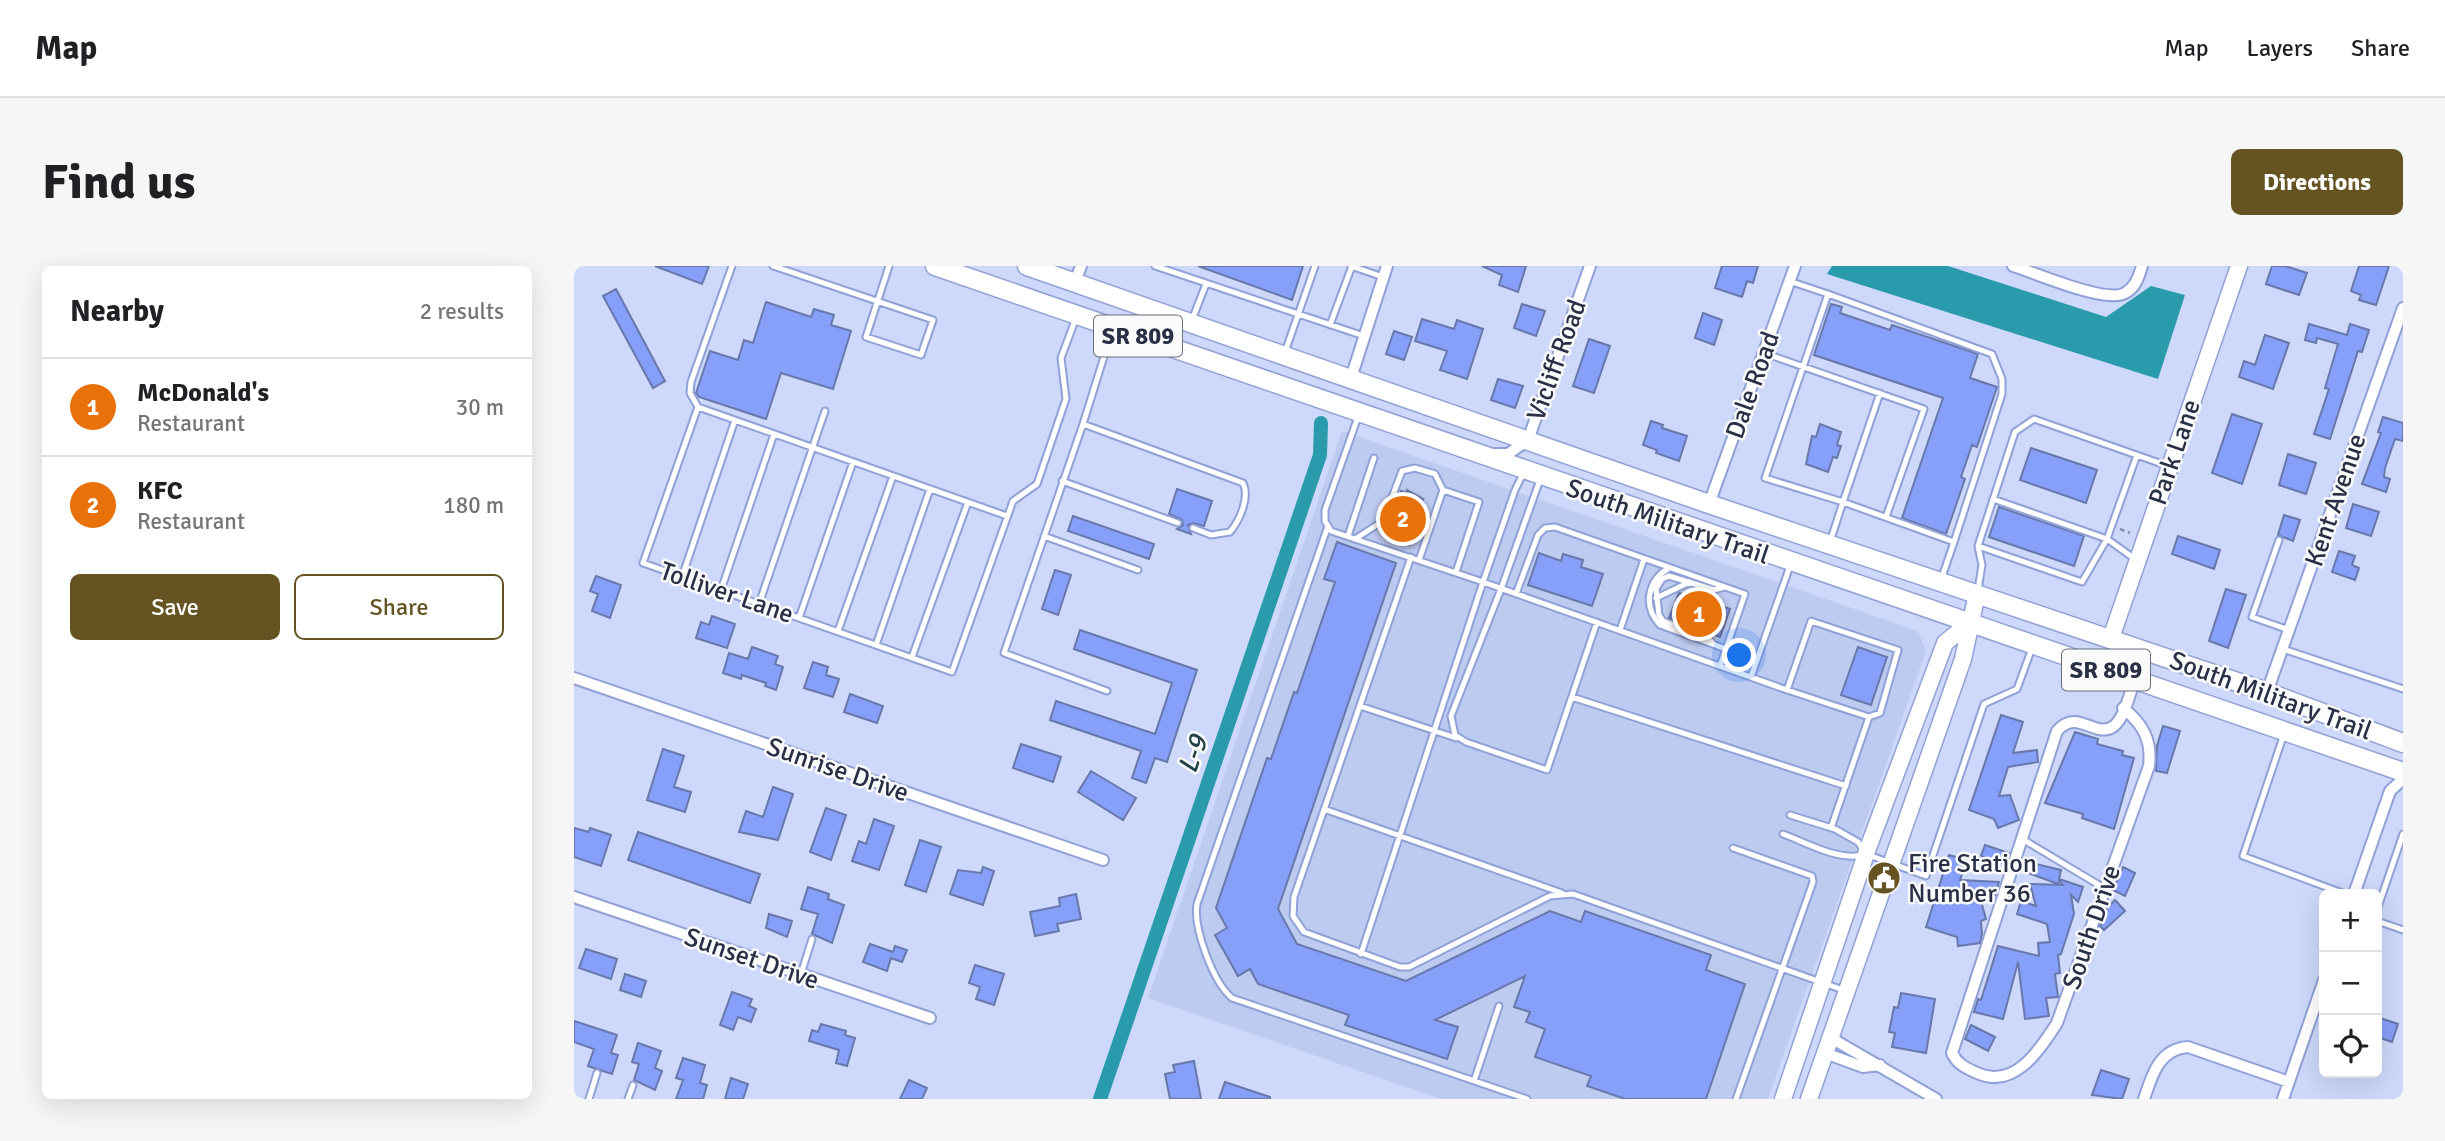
<!DOCTYPE html>
<html lang="en">
<head>
<meta charset="utf-8">
<style>
	body { margin:0; font-family:Signika,sans-serif; background:#f6f6f6; color:#202124 }
	.controls { position:absolute; right:21px; bottom:21px; display:grid; overflow:hidden; border-radius:10px; box-shadow:0 7px 28px #0002 }
	.controls button { width:63px; height:63px; display:grid; place-items:center; padding:0; border:0; border-bottom:2px solid #e0e0e0; background:#fff; color:#202124; font:35px sans-serif }
	.you { position:absolute; left:1166px; top:390px; width:24px; height:24px; margin:-18px; border:5px solid #fff; border-radius:50%; background:#1a73e8; box-shadow:0 0 0 10px #1a73e833 }
	.badge { display:grid; place-items:center; width:46px; height:46px; border-radius:50%; background:#655422; color:#fff; font-size:23px; font-weight:700 }
	.pin { position:absolute; translate:-50% -50%; border:4px solid #fff; box-shadow:0 2px 7px #0006 }
	.list { margin:0; padding:0; list-style:none }
	h2 { display:flex; justify-content:space-between; align-items:center; height:91px; margin:0; padding:0 28px; font-size:30px }
	h2 small { font-size:23px; font-weight:400; color:#757577 }
	.list li { display:grid; grid-template-columns:46px 1fr auto; gap:21px; align-items:center; box-sizing:border-box; height:98px; padding:0 28px; border-top:2px solid #e0e0e0 }
	.list b { display:block; font-size:26px; white-space:nowrap }
	.list p { margin:0; font-size:23px; white-space:nowrap; color:#757577 }
	.list em { font-size:23px; font-style:normal; color:#757577 }
	.actions { display:flex; gap:14px; padding:21px 28px }
	.actions a { flex:1; padding:16px 0; border:2px solid #655422; border-radius:10px; text-align:center; font-size:24px; color:#655422 }
	.actions .main { background:#655422; color:#fff }
	.icon { flex:none; width:38px; height:38px; fill:none; stroke:currentColor; stroke-width:2; stroke-linecap:round; stroke-linejoin:round }
	.map { position:relative; flex:none; width:1829px; height:833px; overflow:hidden; border-radius:10px }
	header { display:flex; align-items:center; gap:42px; box-sizing:border-box; height:98px; padding:0 35px; background:#fff; border-bottom:2px solid #e0e0e0 }
	header strong { font-size:33px }
	nav { display:flex; gap:38px; margin-inline-start:auto; font-size:24px }
	.intro { display:flex; align-items:center; justify-content:space-between; box-sizing:border-box; height:168px; padding:0 42px }
	h1 { margin:0; font-size:49px }
	.button { padding:18px 32px; border-radius:10px; background:#655422; color:#fff; font-size:24px; font-weight:700 }
	main { display:flex; gap:42px; padding:0 42px }
	aside { flex:1; background:#fff; border-radius:10px; box-shadow:0 7px 28px #0002 }
	.map>svg:first-child { display:block }
	.built { fill:#becbf0 }
	.water { fill:#2a9bad }
	.lines { fill:none; stroke-linecap:round; stroke-linejoin:round }
	.canal { stroke:#2a9bad; stroke-width:14 }
	.building { fill:#869ff8; stroke:#6878ab; stroke-width:2 }
	.lane-casing { stroke:#90a1d7; stroke-width:9 }
	.street-casing { stroke:#90a1d7; stroke-width:14 }
	.secondary-casing { stroke:#90a1d7; stroke-width:19 }
	.primary-casing { stroke:#90a1d7; stroke-width:21 }
	.path { stroke:#848daa; stroke-width:2.5; stroke-dasharray:5 3.5; stroke-linecap:butt }
	.lane { stroke:#fff; stroke-width:5 }
	.street { stroke:#fff; stroke-width:10 }
	.secondary { stroke:#fff; stroke-width:16 }
	.primary { stroke:#fff; stroke-width:18 }
	.labels { text-anchor:middle; stroke-width:5; stroke-linejoin:round; paint-order:stroke }
	.shield { fill:#fafafa; stroke:#686c7b; stroke-width:2 }
	.shield-label { font-size:24px; font-weight:bold; fill:#292f45 }
	.street-label { font-size:26px; fill:#292f45; stroke:#fafafa }
	.poi-label { font-size:26px; fill:#292f45; stroke:#fafafa; text-anchor:start }
	.water-label { font-size:28px; font-style:italic; fill:#224248; stroke:#fafafa }
</style>
</head>
<body>
<header>
<strong>Map</strong>
<nav><a>Map</a><a>Layers</a><a>Share</a></nav>
</header>
<div class="intro"><h1>Find us</h1><a class="button">Directions</a></div>
<main>
<aside>
<h2>Nearby<small>2 results</small></h2>
<ul class="list">
<li><span class="badge" style="background:#e8710a">1</span><div><b>McDonald's</b><p>Restaurant</p></div><em>30 m</em></li>
<li><span class="badge" style="background:#e8710a">2</span><div><b>KFC</b><p>Restaurant</p></div><em>180 m</em></li>
</ul>
<div class="actions"><a class="main">Save</a><a>Share</a></div>
</aside>
<div class="map">
<svg width="1829" height="833" viewBox="0 0 1829 833">
	<rect width="100%" height="100%" fill="#cdd8fa"/>
	<path class="built" d="M768 165 1344 365 1352 385 1194 833H867L574 732Z"/>
	<path class="water" d="M1258 0H1374L1532 51 1577 20 1611 29 1584 113 1253 8Z"/>
	<g class="lines">
		<path class="canal" d="M526 833 746 189 747 157"/>
	</g>
	<path class="building" d="M81 0H135L128 18Z
		M624 0H729L718 34Z
		M908 0H952L944 26 925 19 928 9Z
		M1148 0H1184L1179 17 1173 15 1168 31 1141 22Z
		M1698 0H1711L1733 7 1725 29 1692 18Z
		M1785 0H1815L1802 39 1785 34 1787 29 1777 25Z
		M42 23 91 115 79 122 29 30Z
		M192 36 237 51 240 43 260 49 257 59 277 65 259 123 207 107 192 153 125 131 122 127 136 85 164 94 170 74 179 77Z
		M948 38 971 45 962 70 940 62Z
		M1257 38 1268 41 1266 47 1316 64 1318 59 1404 88 1396 112 1423 121 1403 181 1398 179 1387 211 1391 213 1372 268 1328 252 1369 132 1240 89Z
		M1129 47 1148 54 1140 79 1121 72Z
		M848 53 880 63 883 54 909 63 893 113 866 104 873 85 841 75Z
		M1735 58 1773 69 1776 58 1795 64 1788 86 1784 85 1756 173 1740 168 1755 123 1751 122 1764 78 1743 72 1742 77 1731 74Z
		M820 65 838 71 830 94 812 88Z
		M1691 69 1715 77 1699 123 1665 111 1670 95 1681 99Z
		M1015 73 1036 80 1020 127 999 120Z
		M924 113 949 120 941 142 917 134Z
		M1658 148 1688 158 1668 218 1638 207Z
		M1809 151 1829 157V175L1821 173 1811 202 1810 211 1816 213 1812 226 1788 218 1807 167 1804 166Z
		M1077 155 1089 159 1088 162 1113 170 1105 195 1082 187 1083 184 1069 179Z
		M1246 158 1267 166 1263 179 1267 180 1263 192 1259 191 1254 206 1232 198 1238 170 1242 171Z
		M1457 182 1523 204 1512 237 1446 214Z
		M1714 188 1742 197 1732 228 1705 219Z
		M603 223 638 235 630 260 619 257 614 259 617 268 603 263 609 259 608 254 595 248Z
		M833 224 849 233 836 279 810 270 827 225 833 227Z
		M1779 238 1805 246 1797 270 1772 262Z
		M1425 241 1510 270 1500 300 1415 271Z
		M1710 249 1726 254 1719 275 1704 269Z
		M499 250 580 278 575 293 494 265Z
		M1604 270 1646 284 1640 303 1598 288Z
		M763 276 822 297 704 643 723 678 832 715 976 645 1007 656 1011 645 1137 689 1132 704 1171 718 1132 833H1051L1013 820 1017 810 961 791 971 763 952 756 956 746 940 741 951 710 861 754 884 761 873 793 771 759 775 749 684 718 676 703 664 710 641 669 653 662 642 642 693 492 697 493 720 426 723 427 761 316 750 313Z
		M1765 285 1781 290 1778 299 1785 302 1781 314 1758 306Z
		M965 287 987 295 989 288 1009 294 1007 301 1029 308 1018 340 954 319Z
		M481 304 497 309 484 349 468 343Z
		M22 310 47 319 36 352 18 345 24 328 16 325Z
		M1652 323 1672 329 1654 382 1635 375Z
		M1105 327 1156 343 1146 371 1095 352Z
		M138 350 161 358 153 382 122 372 127 356 135 359Z
		M506 364 623 404 593 496 581 492 572 517 558 512 567 485 476 454 482 435 581 468 598 417 500 383Z
		M178 381 204 390 201 398 209 401 202 424 191 420 192 417 168 409 167 413 149 407 155 387 174 393Z
		M1284 381 1313 391 1297 439 1267 429Z
		M239 396 254 401 252 409 265 413 259 431 230 422Z
		M276 428 309 440 303 457 270 446Z
		M1427 449 1449 456 1439 487 1463 484 1464 496 1434 501 1425 530 1436 529 1445 554 1424 562 1420 553 1395 544Z
		M1589 460 1606 465 1593 507 1582 505 1583 480Z
		M1501 466 1524 473 1523 478 1549 485 1548 489 1560 492 1540 563 1508 552 1509 548 1471 537Z
		M447 478 487 491 479 516 439 502Z
		M89 483 110 490 100 521 117 526 111 546 73 534Z
		M517 505 562 532 549 554 504 526Z
		M199 521 219 528 204 574 165 566 172 545 189 551Z
		M252 542 272 549 257 594 236 586Z
		M300 553 320 560 305 604 278 595 285 575 292 578Z
		M0 562 15 566 16 562 37 569 27 600 0 591Z
		M64 566 186 608 176 637 54 594Z
		M346 574 367 581 352 626 331 619Z
		M1411 579 1435 587 1431 598 1407 590Z
		M1375 589 1393 594 1386 614 1425 616 1421 629 1405 628 1412 653 1407 655 1408 668 1406 677 1384 680 1383 671 1352 661Z
		M1462 598 1487 604 1485 613 1509 621 1504 636 1497 629 1500 648 1487 688 1484 689 1486 707 1481 708 1484 731 1472 732 1475 750 1451 753 1444 696 1429 753 1400 746 1404 733 1407 734 1424 680 1465 690 1464 677 1476 676 1473 658 1443 648 1447 635 1462 640 1456 618 1489 619 1485 615 1484 618 1446 604Z
		M409 601 420 605 409 639 376 628 384 604 407 607Z
		M1549 601 1561 607 1551 630 1539 624Z
		M234 621 255 628 254 633 270 639 258 677 238 668 244 648 227 643Z
		M502 628 507 653 483 658 485 665 461 670 456 646 486 640 485 632Z
		M1541 634 1551 645 1530 664 1526 660 1532 643Z
		M195 648 218 655 213 671 192 662Z
		M296 678 319 686 321 680 333 684 328 696 317 692 313 705 289 696Z
		M12 683 43 693 37 713 5 702Z
		M401 699 430 708 420 739 402 733 406 721 395 717Z
		M51 708 72 715 67 731 46 724Z
		M158 726 178 733 175 740 182 743 177 756 164 751 159 764 146 759Z
		M1327 727 1361 733 1352 787 1318 781 1321 767 1315 766 1320 741 1324 742Z
		M1803 751 1824 758 1818 776 1803 771Z
		M0 755 43 769 37 787 44 789 38 808 14 800 20 783 0 776Z
		M247 758 272 765 271 769 281 772 273 800 262 797 265 784 235 775 238 764 244 766Z
		M1397 759 1421 771 1414 785 1391 773Z
		M64 777 87 785 81 802 88 805 81 824 60 814 65 798 58 796Z
		M109 792 131 799 126 817 133 819 129 833H102L109 814 102 812Z
		M620 795 627 833H596L591 808 601 806 599 799Z
		M1527 804 1555 813 1548 833 1518 829Z
		M157 812 174 818 169 833H151Z
		M335 814 353 822 348 833H326Z
		M651 816 696 831V833H645Z"/>
	<g class="lines">
		<defs>
			<path id="lane" d="M199 0 359 54 347 89 292 71 315 0
				M581 0 790 70
				M777 0 809 11
				M1215 15 1254 28 1191 212 1269 236 1306 127
				M1254 28 1418 88 1428 113V128L1380 276
				M618 54 632 18
				M756 59 778 0
				M538 65 509 158 669 217C676 231 666 254 656 266L637 269 619 262
				M711 86 741 0
				M1190 87 1350 143 1312 251
				M124 141 69 297 378 406 439 235 463 218 492 133 487 92 502 52
				M124 141 433 250
				M124 141 116 127 117 116 158 0
				M785 148 751 244V255L757 265 909 316 941 224 950 206
				M509 158 430 387 533 425
				M967 211 927 323 877 450 881 469 892 476 973 504 1023 356
				M488 215 604 257
				M1419 233 1533 273 1561 293
				M754 260 623 638C619 662 639 716 658 732L953 833
				M470 270 564 304
				M774 270 800 192
				M781 273 809 255 828 205 841 202 861 208 869 224 905 236 882 306
				M1705 274 1678 351 1715 364
				M1256 276 1269 236 1380 276 1368 311
				M1404 280 1508 316 1533 273 1563 189
				M837 291 720 631 719 650 730 666 826 701H835L976 630 999 628 1272 725
				M845 294 869 224
				M1095 302C1074 314 1068 340 1086 359L1152 383
				M108 311 161 154
				M147 324 200 168
				M1404 324 1408 299 1404 280 1441 166 1460 153 1594 200
				M942 328 964 269 971 262 981 261 1171 328 1146 400
				M1082 332 1116 316
				M185 338 251 145
				M225 352 279 196
				M1046 364 1070 293
				M264 365 319 210
				M1139 378 1134 371 1089 355 1085 349 1082 323 1088 313 1095 310 1140 324 1150 321
				M302 379 356 223
				M1709 383 1829 423
				M338 391 394 236
				M1177 411 1216 300
				M998 431 1272 520
				M786 440 882 472
				M1710 468 1669 590 1771 628
				M750 543 988 627
				M1216 549 1261 563 1284 576 1292 588 1352 610 1410 438 1443 423 1458 382
				M1257 562 1295 451 1306 447 1324 384 1237 355 1213 424 1295 451
				M1209 568C1233 577 1264 595 1289 589
				M1450 574 1530 622
				M1159 582 1238 610 1239 616 1162 833
				M1803 644 1829 568
				M1803 655 1829 664
				M787 688 909 316 1213 424
				M227 708 238 673
				M900 815 925 740
				M15 833 23 807
				M54 833 59 819"/>
			<path id="street" d="M1439 0C1462 7 1532 38 1551 27 1561 22 1565 11 1568 0
				M501 16 507 0
				M777 112 813 0
				M921 188H934L954 174 1016 0
				M1135 238 1221 0
				M0 412 529 594
				M1693 426 1829 42
				M1549 442C1569 458 1578 474 1575 500L1483 757C1466 784 1440 824 1403 807 1392 802 1384 799 1378 787L1483 465C1504 441 1521 474 1540 460 1551 451 1556 426 1561 413
				M1780 628 1816 525 1829 513
				M0 631 356 752
				M1257 772 1362 833
				M1251 787 1289 801 1306 799
				M1570 833C1578 809 1585 783 1614 781L1715 816
				M1709 833 1750 714"/>
			<path id="secondary" d="M1537 372 1665 0
				M1209 833 1294 582 1371 377 1395 357
				M1235 833 1389 393 1403 328"/>
			<path id="primary" d="M361 0 1829 506
				M453 0 1135 238 1693 426 1829 477"/>
		</defs>
		<use href="#lane" class="lane-casing"/>
		<use href="#street" class="street-casing"/>
		<use href="#secondary" class="secondary-casing"/>
		<use href="#primary" class="primary-casing"/>
		<path class="path" d="M1546 263 1556 267"/>
		<use href="#lane" class="lane"/>
		<use href="#street" class="street"/>
		<use href="#secondary" class="secondary"/>
		<use href="#primary" class="primary"/>
	</g>
	<defs>
		<symbol id="civic-disc" viewBox="-11 -11 22 22"><circle r="9.5" fill="#655422" stroke="#fafafa"/><path d="M-.6-6.5H3V-4.5H.6V-3L4-1V1h2V6H-6V1h2V-1L-.6-3ZM-1.2 2.5V6h2.4V2.5Z" fill="#fff"/></symbol>
	</defs>
	<g fill-rule="evenodd">
		<use href="#civic-disc" x="1291" y="593" width="38" height="38"/>
	</g>
	<g class="labels">
		<g class="shield">
			<rect x="520" y="49.5" width="88" height="41" rx="5"/>
			<rect x="1488" y="383.5" width="88" height="41" rx="5"/>
		</g>
		<g class="shield-label">
			<text x="564" y="78">SR 809</text>
			<text x="1532" y="412">SR 809</text>
		</g>
		<g class="street-label">
			<text transform="translate(982 94) rotate(-70)" y="9">Vicliff Road</text>
			<text transform="translate(1178 119) rotate(-70)" y="9">Dale Road</text>
			<text transform="translate(1600 186) rotate(-71)" y="9">Park Lane</text>
			<text transform="translate(1761 234) rotate(-71)" y="9">Kent Avenue</text>
			<text transform="translate(1094 255) rotate(19)" y="9">South Military Trail</text>
			<text transform="translate(153 326) rotate(19)" y="9">Tolliver Lane</text>
			<text transform="translate(1697 429) rotate(20)" y="9">South Military Trail</text>
			<text transform="translate(264 503) rotate(19)" y="9">Sunrise Drive</text>
			<text transform="translate(1517 661) rotate(-71)" y="9">South Drive</text>
			<text transform="translate(178 692) rotate(19)" y="9">Sunset Drive</text>
		</g>
		<g class="poi-label">
			<text x="1334" y="606">Fire Station<tspan x="1334" dy="30">Number 36</tspan></text>
		</g>
		<g class="water-label">
			<text transform="translate(618 488) rotate(-71)" y="10">L-9</text>
		</g>
	</g>
</svg>
<div class="controls">
<button>+</button>
<button>−</button>
<button><svg class="icon" aria-label="locate" viewBox="0 0 24 24"><circle cx="12" cy="12" r="6"/><path d="M12 2v4M12 18v4M2 12h4M18 12h4"/></svg></button>
</div>
<div class="you"></div>
<div class="pin badge" style="left:1125px;top:348px;background:#e8710a">1</div>
<div class="pin badge" style="left:829px;top:253px;background:#e8710a">2</div>
</div>
</main>
</body>
</html>
